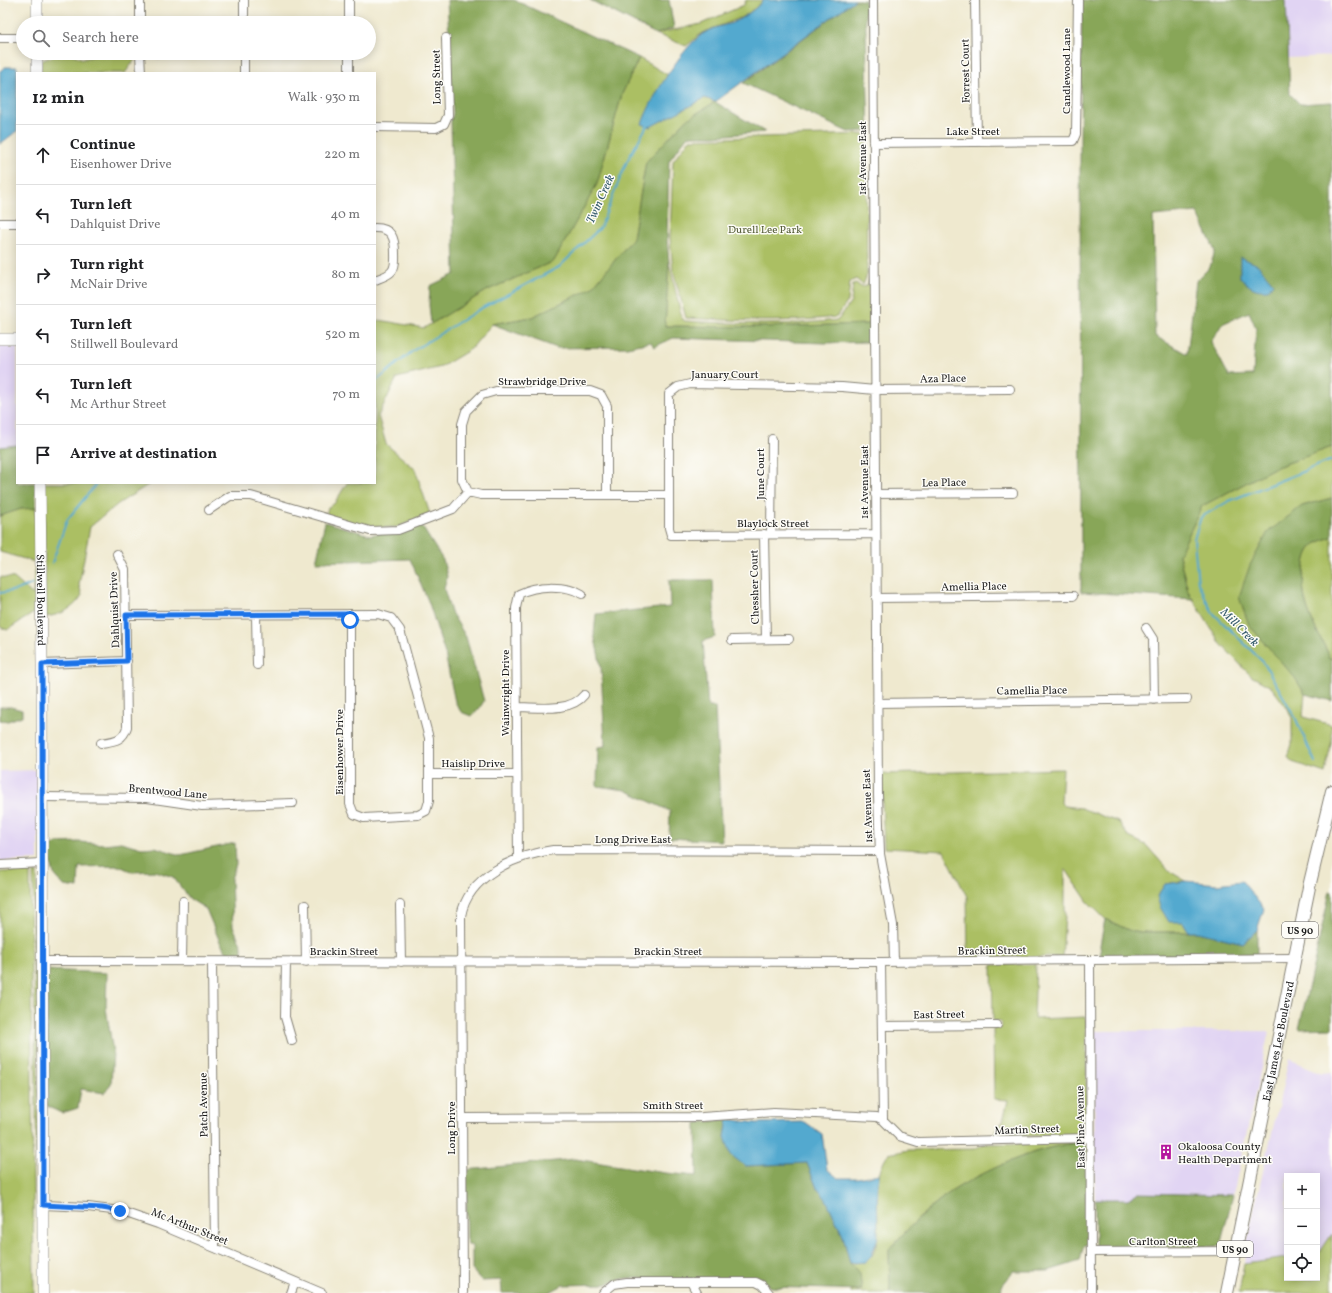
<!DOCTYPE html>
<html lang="en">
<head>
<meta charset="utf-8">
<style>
	body { margin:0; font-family:Vollkorn,serif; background:#f2f2f2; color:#202124 }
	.controls { position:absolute; right:12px; bottom:12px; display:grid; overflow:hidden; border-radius:0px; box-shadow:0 2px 10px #0003 }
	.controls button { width:36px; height:36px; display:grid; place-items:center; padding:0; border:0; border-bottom:1px solid #e0e0e0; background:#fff; color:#202124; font:20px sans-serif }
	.stop { position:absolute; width:12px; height:12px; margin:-9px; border:3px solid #1a73e8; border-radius:50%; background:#fff }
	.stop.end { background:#1a73e8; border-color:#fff; box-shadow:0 1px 4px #0008 }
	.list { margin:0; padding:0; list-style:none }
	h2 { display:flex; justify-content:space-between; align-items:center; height:52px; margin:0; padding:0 16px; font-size:17px }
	h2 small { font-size:13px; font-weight:400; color:#757577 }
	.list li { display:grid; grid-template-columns:26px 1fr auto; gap:12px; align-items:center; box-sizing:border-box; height:60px; padding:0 16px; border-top:1px solid #e0e0e0 }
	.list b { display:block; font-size:15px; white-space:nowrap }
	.list p { margin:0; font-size:13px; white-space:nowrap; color:#757577 }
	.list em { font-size:13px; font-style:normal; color:#757577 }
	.icon { flex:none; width:22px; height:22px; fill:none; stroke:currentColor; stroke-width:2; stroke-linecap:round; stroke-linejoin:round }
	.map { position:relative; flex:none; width:1332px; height:1293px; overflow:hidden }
	.search { position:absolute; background:#fff; box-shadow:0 2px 10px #0003; left:16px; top:16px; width:360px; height:44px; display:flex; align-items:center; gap:10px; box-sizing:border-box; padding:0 14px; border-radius:22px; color:#757577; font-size:15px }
	.panel { position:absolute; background:#fff; box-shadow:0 2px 10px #0003; left:16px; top:72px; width:360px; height:412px; border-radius:0px }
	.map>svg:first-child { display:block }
	.built { fill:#e1d4f3 }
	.green { fill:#abbf63; stroke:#646e40 }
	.forest { fill:#88a659; stroke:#52613a; fill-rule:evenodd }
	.water { fill:#53a9cf; stroke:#386276 }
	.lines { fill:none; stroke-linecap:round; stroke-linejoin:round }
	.stream { stroke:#53a9cf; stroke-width:2 }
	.street-casing { stroke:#868276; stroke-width:10 }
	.secondary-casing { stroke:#868276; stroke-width:12 }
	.primary-casing { stroke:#868276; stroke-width:14 }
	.street { stroke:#fff; stroke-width:8 }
	.secondary { stroke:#fff; stroke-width:11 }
	.primary { stroke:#fff; stroke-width:12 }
	.route { stroke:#1a73e8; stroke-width:5 }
	.labels { text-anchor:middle; stroke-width:3; stroke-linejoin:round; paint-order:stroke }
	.shield { fill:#fdfcf7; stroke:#605f5e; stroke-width:1 }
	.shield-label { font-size:10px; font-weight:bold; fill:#1c1c1c }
	.street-label { font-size:11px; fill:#1c1c1c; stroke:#fdfcf7 }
	.park-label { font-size:11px; fill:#555d38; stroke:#fdfcf7 }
	.poi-label { font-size:11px; fill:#1c1c1c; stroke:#fdfcf7; text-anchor:start }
	.water-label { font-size:12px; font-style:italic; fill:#355b6d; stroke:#fdfcf7 }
</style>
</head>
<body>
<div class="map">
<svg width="1332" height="1293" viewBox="0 0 1332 1293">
	<rect width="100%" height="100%" fill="#fdfcf7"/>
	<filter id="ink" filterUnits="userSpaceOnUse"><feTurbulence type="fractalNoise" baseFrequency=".025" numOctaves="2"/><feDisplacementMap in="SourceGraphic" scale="8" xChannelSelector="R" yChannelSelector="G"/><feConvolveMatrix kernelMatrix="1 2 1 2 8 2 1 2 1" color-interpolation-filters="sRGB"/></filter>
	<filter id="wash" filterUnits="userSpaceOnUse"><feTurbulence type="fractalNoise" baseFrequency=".012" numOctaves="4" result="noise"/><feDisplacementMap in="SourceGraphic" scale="16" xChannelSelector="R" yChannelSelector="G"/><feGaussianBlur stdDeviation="0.9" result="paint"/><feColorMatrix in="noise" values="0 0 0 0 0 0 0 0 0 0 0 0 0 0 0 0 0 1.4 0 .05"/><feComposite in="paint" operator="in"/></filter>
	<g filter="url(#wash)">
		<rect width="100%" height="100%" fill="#efe9cf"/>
		<path class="built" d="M1286 0H1332V56L1288 58Z
			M0 342H17V445L0 447Z
			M38 770V860L0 861V771Z
			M1094 1031H1269L1233 1195 1137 1193 1128 1199H1095Z
			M1289 1059 1322 1073 1332 1072V1234L1317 1256V1176H1287V1258L1244 1264 1247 1241Z"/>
		<path class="green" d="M746 0H764C743 21 732 20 707 31 699 34 693 41 686 46L656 34 701 24 744 5Z
			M60 53H70L83 59 104 53H136V58L125 73H41V61Z
			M144 53H237H196L159 58 144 56Z
			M639 58 668 75 643 124 651 126 705 98 715 102 686 120 646 162 633 238 592 288 532 317 492 324 471 349 441 367 397 378 378 416 386 444 415 469 430 514 397 527 370 528 326 515 328 507 334 504 347 483H375V322L379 320 424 328 488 290 554 261 597 184 622 94Z
			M866 134 867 275 863 285 856 279 850 282 848 301 837 317C786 323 737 321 686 318L673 271 670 239 673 161 690 139Z
			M669 262 682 319 685 321C737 324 787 326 838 320L851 302 853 284 856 283 861 287 867 286 870 277 871 324 759 327 665 326Z
			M1332 447V498L1302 506 1249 625 1296 678 1305 694 1303 717 1332 725V739L1325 773 1292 762 1288 757 1292 744V718L1288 709 1271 687 1251 676 1220 643 1188 591 1179 555 1202 506 1274 468Z
			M44 483H151L118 504 90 527 79 585 82 595C74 609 61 615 45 617Z
			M36 508 37 611 7 630 0 627V577L14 578 33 595 35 562 0 552V516L21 509Z
			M1332 537V659L1329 658 1328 653C1314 625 1300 604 1304 572 1306 550 1311 543 1332 537Z
			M1063 769 1061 803 1064 806 1081 808 1118 822 1129 837 1146 845 1169 871 1186 881 1165 884 1183 922 1189 932H1132L1105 919 1088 902 1065 868V916L1062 957 968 958 967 897 944 851 884 848 881 774Z
			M30 871 34 1293H0V872Z
			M37 872 39 1198H37L33 873Z
			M1036 964 1034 1019 1086 1017 1087 1134 992 1137 1003 1121 1008 1100 994 1099 993 1028H1001V1021H993L992 965Z
			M1087 1142C1044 1144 1000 1164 962 1185 935 1200 909 1227 889 1249L890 1293H852L850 1290H862L850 1264C855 1261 863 1264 868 1260 889 1245 866 1182 888 1154L909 1150 975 1149 983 1144Z
			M1332 1234V1293H1239L1244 1264 1287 1258V1278H1317V1256Z"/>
		<path class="forest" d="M447 0H514L639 58 622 94 597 184 554 261 488 290 431 324 429 305 430 286 455 274 451 121 453 113Z
			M590 0H669L674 28 656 34Z
			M855 0H865L869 133 866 131 848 132 743 83Z
			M1082 0H1286L1290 94 1300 104 1332 102V447L1274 468 1202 506 1179 555 1188 591 1193 599 1081 592 1080 140ZM1197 212 1215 251 1210 267 1196 281 1187 354 1155 336 1153 216ZM1249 312 1256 328 1253 375 1229 376 1211 342 1222 324Z
			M715 102 765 132 714 136H690L687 137 669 161 667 239 669 262 665 326 759 327 871 324V342L825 343 673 338 654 347 651 342 627 347 557 348 492 324 532 317 592 288 633 238 646 162 686 120Z
			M17 445V483H36V508L21 509 0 516V447Z
			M1332 498V537C1311 543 1306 550 1304 572 1300 604 1314 625 1328 653L1329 658 1332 659V701L1305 694 1295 678 1249 625 1239 597 1250 565 1268 532 1302 506Z
			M325 522 370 535 421 525 443 560 447 576 444 589 451 612 466 637 484 701 479 709 471 716 461 712 455 702 445 654 429 603 410 559 316 562Z
			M669 580H713L715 637 703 641 708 707H715L722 841 669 838 670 811 625 790 597 786 598 747 605 746 601 667 594 634 596 614 670 607Z
			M0 707H11L22 710V716L8 721 0 720Z
			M79 842 104 844 121 842 142 848 155 847 180 855 235 843 236 864 231 879 233 926 242 947V958H230L220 942 206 909 190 899 173 877 155 871 133 872 119 866 79 867 78 888 64 886 54 874 47 848 57 843Z
			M1330 891 1332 892V1028L1299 1029Z
			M1105 919 1133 932H1198L1243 943 1257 930V955L1101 957 1100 945Z
			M46 970 107 973 106 1008 113 1052 111 1085 104 1093 81 1089 78 1108 62 1113 47 1106Z
			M728 1119 725 1137 745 1166 807 1163 817 1188 826 1199 843 1236 850 1263 860 1274 862 1290 770 1287 760 1280 627 1278 613 1281 607 1284 563 1285 548 1293H502L501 1280 482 1281 472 1270V1246L467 1243 466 1170 575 1159 665 1173 697 1176 696 1123Z
			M1087 1142V1245H1084L1080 1261 1048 1271H1013L1002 1286 1001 1293H890L889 1249C910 1227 935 1200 962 1185 999 1164 1045 1144 1087 1142Z
			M1137 1193 1233 1195 1220 1246 1157 1248H1095V1199H1128Z"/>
		<path class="water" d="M764 0H855L715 102 705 98 650 127 642 124C650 100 683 44 706 32 714 27 723 26 732 23 745 17 754 10 764 0Z
			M5 67H17V131L0 144V71Z
			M1240 257 1258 265 1273 283 1268 290C1255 291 1250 287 1240 278Z
			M1186 881 1217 884 1242 881 1264 909 1257 930 1243 943 1198 932H1189L1183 922H1169L1160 907 1157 896 1165 884Z
			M728 1119 756 1123 805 1122 822 1134 827 1169 838 1178H857L879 1174 877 1190 878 1237 871 1257 866 1262 850 1263 843 1236 826 1199 817 1188 807 1163 745 1166 731 1155 725 1137Z"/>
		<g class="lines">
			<path class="stream" d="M375 382 414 350 480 309 559 267 600 228 627 161 648 124
				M52 563 67 520 97 483
				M0 593 17 590 32 584
				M1315 762 1295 717 1264 663 1212 612 1198 583 1194 539 1201 517 1229 501 1332 460"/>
		</g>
	</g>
	<g filter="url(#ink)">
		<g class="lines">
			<defs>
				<path id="street" d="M140 0V23
					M349 0V23
					M873 0 878 795 880 854 893 925 894 962
					M975 0 977 142
					M244 23V0
					M0 38H23
					M140 53 141 73
					M349 53V73
					M244 73V53
					M375 127 436 128 444 124 448 115 446 38
					M873 143 1073 141 1076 134 1078 0
					M0 223H17
					M375 228C392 228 395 238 395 253 395 259 396 266 392 271 388 276 380 278 375 280
					M875 494 1013 493
					M607 495V406L601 395 590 391H496L482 395 466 411 462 424V479L468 492 481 495H669
					M209 510 230 496H251L370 531 398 530 453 509 468 492
					M764 534 766 639
					M771 534 772 439
					M876 534 671 535 669 528V394L678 387 690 384 842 387 875 390 1010 389
					M876 598 1073 596
					M126 615 378 614 391 618 400 630 429 738V801L426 811 418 815 364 818 354 814 350 804V614
					M256 615 257 665
					M1146 628 1153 639 1154 700
					M732 640 789 639
					M42 664 127 661
					M877 703 1187 699
					M517 707C537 707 570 713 584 695
					M101 743C114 741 123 741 127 727L125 570 117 554
					M429 774H516
					M41 797 147 798 202 806 293 803
					M518 859 516 608 519 594C536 585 566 584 582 594
					M0 865 42 863
					M305 905 306 962
					M400 905 401 962
					M1090 960 1091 1293
					M42 961 881 962 1294 958
					M182 961 183 901
					M212 962 215 1248
					M286 962 285 1017 292 1041
					M881 962 883 1120 899 1136 918 1142 1091 1138
					M882 1026 997 1025
					M462 1118 702 1117 774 1112 877 1117 883 1120
					M43 1205 88 1207 120 1211 158 1224 322 1293
					M1091 1252 1235 1251
					M691 1282 697 1293
					M291 1293 295 1282
					M463 1293 461 916C468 876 516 855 553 850L880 851
					M603 1293 614 1284 627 1282H756L762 1285 769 1293"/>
				<g id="secondary">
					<path d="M37 0V23"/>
					<path d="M37 53V73"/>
					<path d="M0 339H17"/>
					<path id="s1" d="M40 483 42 664 43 1293"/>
				</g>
				<g id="primary">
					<path id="s2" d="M1227 1293 1309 887 1332 791"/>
				</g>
			</defs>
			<use href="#street" class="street-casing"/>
			<use href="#secondary" class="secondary-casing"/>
			<use href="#primary" class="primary-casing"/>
			<use href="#street" class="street"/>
			<use href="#secondary" class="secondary"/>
			<use href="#primary" class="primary"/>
		</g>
	</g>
	<g class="lines" filter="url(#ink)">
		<path class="route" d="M120 1211 102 1208 43 1205 42 664 127 661 126 615 350 614V620"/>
	</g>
	<defs>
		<symbol id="building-bare" viewBox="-9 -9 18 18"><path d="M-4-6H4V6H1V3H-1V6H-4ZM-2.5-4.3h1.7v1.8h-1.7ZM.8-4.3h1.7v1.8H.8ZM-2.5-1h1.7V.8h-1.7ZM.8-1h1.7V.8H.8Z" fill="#b5179e" stroke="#fdfcf7" stroke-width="2.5" paint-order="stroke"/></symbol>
	</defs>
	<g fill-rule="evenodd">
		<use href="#building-bare" x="1155" y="1141" width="22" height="22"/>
	</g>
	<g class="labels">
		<g class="shield">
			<rect x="1282" y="922" width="36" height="16" rx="3"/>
			<rect x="1217" y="1241" width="36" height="16" rx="3"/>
		</g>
		<g class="shield-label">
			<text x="1300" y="934">US 90</text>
			<text x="1235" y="1253">US 90</text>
		</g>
		<g class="street-label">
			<text transform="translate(965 71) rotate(-91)" y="4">Forrest Court</text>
			<text transform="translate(1066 71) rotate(-90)" y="4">Candlewood Lane</text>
			<text transform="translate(436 77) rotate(-91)" y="4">Long Street</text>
			<text x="973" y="135">Lake Street</text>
			<text transform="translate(862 158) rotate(-90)" y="4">1st Avenue East</text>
			<text x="725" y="378">January Court</text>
			<text transform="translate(943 378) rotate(-1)" y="4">Aza Place</text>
			<text x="542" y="385">Strawbridge Drive</text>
			<text transform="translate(760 474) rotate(-90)" y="4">June Court</text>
			<text transform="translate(864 482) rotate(-90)" y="4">1st Avenue East</text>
			<text transform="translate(944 482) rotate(-1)" y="4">Lea Place</text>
			<text x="773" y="527">Blaylock Street</text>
			<text transform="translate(974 586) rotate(-1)" y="4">Amellia Place</text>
			<text transform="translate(754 587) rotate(-91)" y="4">Chessher Court</text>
			<text dy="4" stroke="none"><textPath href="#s1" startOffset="117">Stillwell Boulevard</textPath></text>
			<text transform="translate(114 610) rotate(-92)" y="4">Dahlquist Drive</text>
			<text transform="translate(1032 690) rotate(-1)" y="4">Camellia Place</text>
			<text transform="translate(505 693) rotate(-90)" y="4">Wainwright Drive</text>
			<text transform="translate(339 752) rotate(-90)" y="4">Eisenhower Drive</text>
			<text x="473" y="767">Haislip Drive</text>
			<text transform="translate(168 791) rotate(5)" y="4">Brentwood Lane</text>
			<text transform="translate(867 806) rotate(-92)" y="4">1st Avenue East</text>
			<text x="633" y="843">Long Drive East</text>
			<text transform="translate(992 950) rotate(-1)" y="4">Brackin Street</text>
			<text x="344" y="955">Brackin Street</text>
			<text x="668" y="955">Brackin Street</text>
			<text transform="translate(939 1014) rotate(-1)" y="4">East Street</text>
			<text dy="4" stroke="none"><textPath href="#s2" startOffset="257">East James Lee Boulevard</textPath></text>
			<text transform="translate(203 1105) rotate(-91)" y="4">Patch Avenue</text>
			<text x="673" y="1109">Smith Street</text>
			<text transform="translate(1080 1127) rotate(-91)" y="4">East Pine Avenue</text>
			<text transform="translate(451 1128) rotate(-90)" y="4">Long Drive</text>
			<text transform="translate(1027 1129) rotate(-2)" y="4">Martin Street</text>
			<text transform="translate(190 1226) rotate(22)" y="4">Mc Arthur Street</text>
			<text x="1163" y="1245">Carlton Street</text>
		</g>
		<g class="park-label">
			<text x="765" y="233">Durell Lee Park</text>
		</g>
		<g class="poi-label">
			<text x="1178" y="1150">Okaloosa County<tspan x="1178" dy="13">Health Department</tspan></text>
		</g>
		<g class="water-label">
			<text transform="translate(600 199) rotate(-66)" y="4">Twin Creek</text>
			<text transform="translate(1240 627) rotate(45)" y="4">Mill Creek</text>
		</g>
	</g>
</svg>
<div class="controls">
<button>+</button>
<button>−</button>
<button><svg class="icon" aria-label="locate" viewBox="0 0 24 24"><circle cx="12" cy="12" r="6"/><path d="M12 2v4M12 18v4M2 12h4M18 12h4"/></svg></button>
</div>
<div class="stop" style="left:350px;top:620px"></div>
<div class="stop end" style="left:120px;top:1211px"></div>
<div class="search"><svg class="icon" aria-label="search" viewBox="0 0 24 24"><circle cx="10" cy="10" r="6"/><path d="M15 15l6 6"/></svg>Search here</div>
<section class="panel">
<h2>12 min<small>Walk · 930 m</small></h2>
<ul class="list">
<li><svg class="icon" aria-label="ahead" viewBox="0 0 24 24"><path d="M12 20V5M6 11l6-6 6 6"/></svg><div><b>Continue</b><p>Eisenhower Drive</p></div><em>220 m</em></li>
<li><svg class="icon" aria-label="left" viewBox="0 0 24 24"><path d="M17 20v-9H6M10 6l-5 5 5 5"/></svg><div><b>Turn left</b><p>Dahlquist Drive</p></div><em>40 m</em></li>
<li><svg class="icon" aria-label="right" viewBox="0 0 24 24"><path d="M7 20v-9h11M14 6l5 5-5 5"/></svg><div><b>Turn right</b><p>McNair Drive</p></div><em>80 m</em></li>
<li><svg class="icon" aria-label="left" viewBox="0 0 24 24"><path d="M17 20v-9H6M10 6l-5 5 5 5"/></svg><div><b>Turn left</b><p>Stillwell Boulevard</p></div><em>520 m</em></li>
<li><svg class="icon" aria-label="left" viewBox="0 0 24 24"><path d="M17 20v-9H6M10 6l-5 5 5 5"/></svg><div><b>Turn left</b><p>Mc Arthur Street</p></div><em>70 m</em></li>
<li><svg class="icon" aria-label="arrive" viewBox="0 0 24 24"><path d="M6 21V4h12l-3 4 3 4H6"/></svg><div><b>Arrive at destination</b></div></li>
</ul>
</section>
</div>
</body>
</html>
